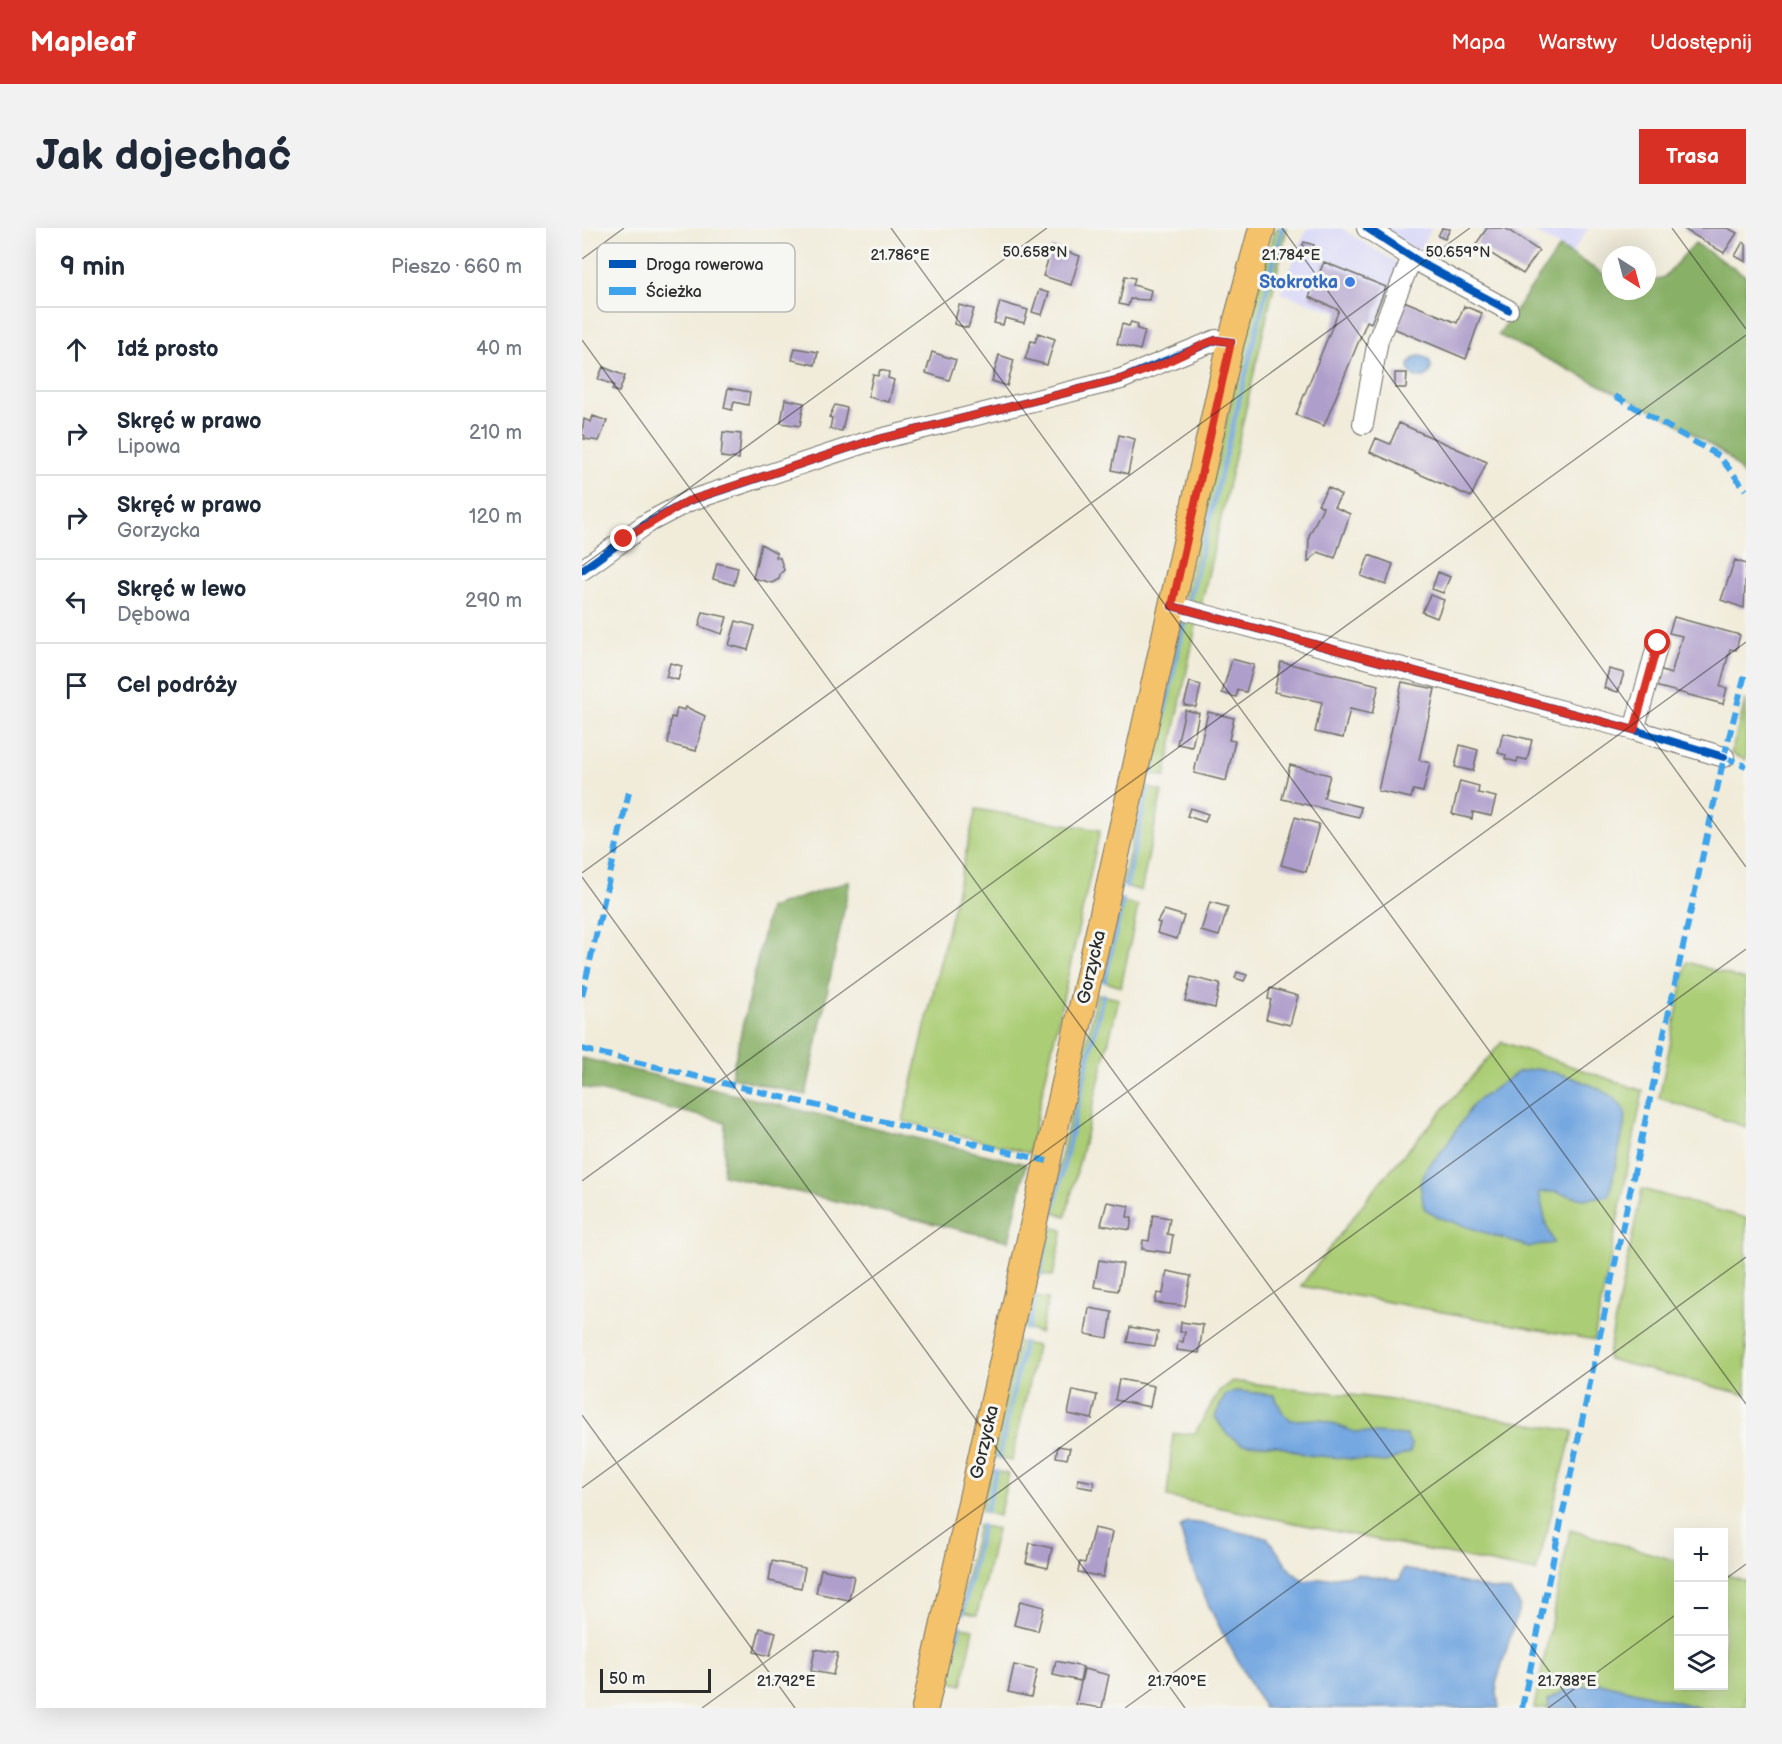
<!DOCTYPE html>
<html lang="pl">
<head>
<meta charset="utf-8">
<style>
	body { margin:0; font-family:"Balsamiq Sans",sans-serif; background:#f2f2f3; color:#1f2937 }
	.controls { position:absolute; right:18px; bottom:18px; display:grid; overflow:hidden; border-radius:0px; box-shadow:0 6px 24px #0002 }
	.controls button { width:54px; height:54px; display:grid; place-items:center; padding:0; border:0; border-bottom:2px solid #e0e1e3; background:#fff; color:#1f2937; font:30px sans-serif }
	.compass { position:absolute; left:1020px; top:18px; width:54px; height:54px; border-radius:50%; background:#fff; box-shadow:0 6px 24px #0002; rotate:144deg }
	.scale { position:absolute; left:18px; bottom:15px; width:111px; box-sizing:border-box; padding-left:6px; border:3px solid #2b2b2b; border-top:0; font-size:16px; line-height:21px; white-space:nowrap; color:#2b2b2b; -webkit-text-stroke:4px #f6f6f2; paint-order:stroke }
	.stop { position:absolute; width:18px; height:18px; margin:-14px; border:4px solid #d93025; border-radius:50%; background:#fff }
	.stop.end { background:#d93025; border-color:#fff; box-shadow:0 2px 6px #0008 }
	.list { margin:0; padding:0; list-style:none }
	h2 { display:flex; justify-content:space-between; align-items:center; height:78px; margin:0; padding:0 24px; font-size:26px }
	h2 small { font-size:20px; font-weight:400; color:#747a83 }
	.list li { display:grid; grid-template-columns:39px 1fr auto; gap:18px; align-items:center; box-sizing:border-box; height:84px; padding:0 24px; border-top:2px solid #e0e1e3 }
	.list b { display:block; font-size:22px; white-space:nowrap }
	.list p { margin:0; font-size:20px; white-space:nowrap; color:#747a83 }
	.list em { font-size:20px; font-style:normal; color:#747a83 }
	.icon { flex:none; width:33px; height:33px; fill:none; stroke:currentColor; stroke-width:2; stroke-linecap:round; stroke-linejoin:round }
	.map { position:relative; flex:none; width:1164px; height:1480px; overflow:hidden; border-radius:0px }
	header { display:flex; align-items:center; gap:36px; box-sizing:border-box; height:84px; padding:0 30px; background:#d93025; color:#fff }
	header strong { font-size:28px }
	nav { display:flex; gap:33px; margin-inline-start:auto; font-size:21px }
	.intro { display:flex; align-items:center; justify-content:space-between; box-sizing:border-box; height:144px; padding:0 36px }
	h1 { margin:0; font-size:42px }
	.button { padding:15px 27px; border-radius:0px; background:#d93025; color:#fff; font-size:21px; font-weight:700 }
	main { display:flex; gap:36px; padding:0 36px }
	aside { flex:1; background:#fff; border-radius:0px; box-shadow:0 6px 24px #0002 }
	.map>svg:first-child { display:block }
	.built { fill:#d8d7f8 }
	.green { fill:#abcd75; stroke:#6b7c50; stroke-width:1.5 }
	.forest { fill:#88b066; stroke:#5a6e48; stroke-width:1.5 }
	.water { fill:#74a7e0; stroke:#506986; stroke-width:1.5 }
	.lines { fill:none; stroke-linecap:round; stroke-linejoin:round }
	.stream { stroke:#74a7e0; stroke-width:4.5 }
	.building { fill:#ae9ecb }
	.minor-casing { stroke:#706f68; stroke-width:22 }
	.major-casing { stroke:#706f68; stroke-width:28 }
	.minor { stroke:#fff; stroke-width:20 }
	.major { stroke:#f3c26a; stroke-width:26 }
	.quiet { stroke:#3ea3eb; stroke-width:6; stroke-dasharray:12 6; stroke-linecap:butt }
	.cycleway-casing { stroke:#f6f6f2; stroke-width:11 }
	.cycleway { stroke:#0057b8; stroke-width:8 }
	.route { stroke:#d93025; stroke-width:8 }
	.ticks { fill:none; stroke:#2b2b2b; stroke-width:1.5; stroke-opacity:0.45 }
	.shop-dot { fill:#3f7fe0; stroke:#f6f6f2; stroke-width:2 }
	.labels { text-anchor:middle; stroke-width:6; stroke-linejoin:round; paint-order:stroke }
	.shop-label { font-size:18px; font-weight:bold; fill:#366cbe; stroke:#f6f6f2; text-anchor:end }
	.street-label { font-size:18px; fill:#2b2b2b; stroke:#f6f6f2 }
	.key { fill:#f6f6f2; stroke:#b9b9b6; stroke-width:1.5 }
	.key-label { font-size:16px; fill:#2b2b2b }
	.ticks-label { font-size:15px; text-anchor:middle; fill:#2b2b2b; stroke:#f6f6f2; stroke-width:6; stroke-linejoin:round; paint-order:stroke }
</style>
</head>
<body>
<header>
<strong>Mapleaf</strong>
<nav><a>Mapa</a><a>Warstwy</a><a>Udostępnij</a></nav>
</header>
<div class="intro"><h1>Jak dojechać</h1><a class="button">Trasa</a></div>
<main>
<aside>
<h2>9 min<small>Pieszo · 660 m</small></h2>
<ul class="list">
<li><svg class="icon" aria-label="ahead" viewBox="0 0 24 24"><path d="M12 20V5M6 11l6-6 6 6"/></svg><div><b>Idź prosto</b></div><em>40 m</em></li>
<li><svg class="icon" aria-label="right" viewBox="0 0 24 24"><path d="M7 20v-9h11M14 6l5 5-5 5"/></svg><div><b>Skręć w prawo</b><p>Lipowa</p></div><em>210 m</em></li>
<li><svg class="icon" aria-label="right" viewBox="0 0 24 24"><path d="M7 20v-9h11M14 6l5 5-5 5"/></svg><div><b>Skręć w prawo</b><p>Gorzycka</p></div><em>120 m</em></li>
<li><svg class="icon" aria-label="left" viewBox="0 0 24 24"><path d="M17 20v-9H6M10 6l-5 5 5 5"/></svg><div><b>Skręć w lewo</b><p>Dębowa</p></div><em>290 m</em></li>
<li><svg class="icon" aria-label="arrive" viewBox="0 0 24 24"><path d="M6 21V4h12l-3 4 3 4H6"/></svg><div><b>Cel podróży</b></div></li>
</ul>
</aside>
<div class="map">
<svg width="1164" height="1480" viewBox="0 0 1164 1480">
	<rect width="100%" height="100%" fill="#f6f6f2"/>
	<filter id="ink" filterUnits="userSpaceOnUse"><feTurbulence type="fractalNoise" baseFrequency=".0167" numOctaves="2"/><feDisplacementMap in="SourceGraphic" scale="12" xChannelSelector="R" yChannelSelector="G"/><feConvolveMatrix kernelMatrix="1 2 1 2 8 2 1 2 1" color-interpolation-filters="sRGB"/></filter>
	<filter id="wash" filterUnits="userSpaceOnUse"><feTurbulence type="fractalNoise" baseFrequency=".008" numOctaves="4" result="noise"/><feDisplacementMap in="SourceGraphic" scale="24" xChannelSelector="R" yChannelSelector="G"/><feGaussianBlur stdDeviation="1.35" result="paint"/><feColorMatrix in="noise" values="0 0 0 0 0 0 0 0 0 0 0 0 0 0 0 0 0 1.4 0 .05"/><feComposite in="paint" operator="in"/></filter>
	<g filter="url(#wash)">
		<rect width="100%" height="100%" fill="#f1ecda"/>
		<path class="built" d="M725 0H759L818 37 795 97 698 65Z
			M796 0H850L835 25Z
			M945 0H1006L990 26Z"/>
		<path class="green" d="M694 0H705L619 378 611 376 603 368 681 41Z
			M599 389 615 393 583 549 565 544Z
			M1164 471V532L1149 526Z
			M562 559 580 563 559 663 540 657Z
			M394 581 518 602 447 925 321 893Z
			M536 672 556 678 539 759 518 752Z
			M1105 734 1164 752V899L1077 870Z
			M515 766 537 771 484 988 467 984Z
			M920 814 1061 863 1012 1112 719 1058 797 955Z
			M1060 961 1164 990V1167L1025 1131Z
			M464 998 481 1002 471 1048 453 1045Z
			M447 1068 466 1071 458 1105 440 1100Z
			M436 1114 455 1118 430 1233 411 1228Z
			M650 1153 803 1171 991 1203 954 1344 585 1269 591 1206 613 1205 637 1163Z
			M408 1242 427 1246 417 1288 399 1283Z
			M396 1297 415 1301 395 1387 377 1383Z
			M988 1302 1096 1333V1458H1142V1346L1164 1353V1480H952Z
			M374 1398 392 1401 380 1457 362 1452Z"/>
		<path class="forest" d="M1113 15 1164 48V250L1145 228 1090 192 916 107 978 19 1029 51V63H1065V54L1082 49Z
			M268 653 224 867 149 849 187 680Z
			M0 830 444 936 427 1013 141 947 143 894 0 859Z"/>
		<path class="water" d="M827 139a11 11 0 1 1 22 0a11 11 0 1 1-22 0Z
			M953 841C978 844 1041 862 1044 889L1027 968 1001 971 974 964H957L964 996 972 1015 947 1019 855 989 842 980 838 956 845 940 863 919 892 875 936 844Z
			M654 1163 692 1167 701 1185 709 1192 738 1191 773 1204 824 1207 830 1218 828 1224 804 1234 725 1227 693 1217 660 1216 644 1205 633 1189 643 1167Z
			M605 1294C633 1295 658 1307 685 1309L709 1343 722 1353 775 1346 818 1352 821 1341C858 1346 891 1361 928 1363L938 1377 914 1456 917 1480H682C650 1422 614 1364 598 1300Z
			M1018 1455 1120 1480H967L966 1472 985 1461Z"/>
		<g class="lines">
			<path class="stream" d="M608 370 700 0
				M569 546 603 391
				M544 659 566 560
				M523 753 541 672
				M471 985 521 767
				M458 1047 468 999
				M446 1101 453 1069
				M417 1229 442 1115
				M404 1283 414 1243
				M381 1385 400 1298
				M365 1453 378 1398
				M359 1480 362 1466"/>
		</g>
		<g id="blocks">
			<path class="building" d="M860 0 868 1 863 11 856 8Z
				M905 0H923L957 23 941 46 894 16Z
				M1100 0H1146L1155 5 1142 25Z
				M722 14 732 17 729 25 719 22Z
				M1161 14 1164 16V34L1153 28Z
				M470 19 498 28 489 57 461 48Z
				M742 34 804 59 789 95 785 93 742 198 714 187 757 82 727 69Z
				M543 48 553 50 551 57 569 62 567 72 548 71 546 78 537 76Z
				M457 62 467 65 460 87 450 84Z
				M822 73 875 95 882 78 900 85 884 131 811 100Z
				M418 74 446 82 442 95 423 90 421 97 412 95Z
				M377 77 392 81 386 100 372 96Z
				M549 94 556 96 555 101 563 103 558 122 535 116 540 96 547 98Z
				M456 105 473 111 465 137 443 131 449 113 453 114Z
				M213 120 236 124 233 137 210 132Z
				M350 124 374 132 367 152 344 145Z
				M417 127 432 132 425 158 410 153Z
				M21 139 43 148 37 164 30 162 32 157 16 151Z
				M298 142 307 144 306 150 312 152 307 174 286 169 291 147 296 148Z
				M813 145H825L824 160H813Z
				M146 160 168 164 166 177 152 174 150 182 142 180Z
				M203 171 222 175 218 198 199 195Z
				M253 177 265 180 260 203 248 201 250 190 247 189Z
				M11 188 25 193 17 213 2 211 3 208 0 206 2 191 9 194Z
				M817 195 905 234 889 269 788 224 794 210 808 216Z
				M141 204 159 206 157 231 139 229Z
				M537 207 553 211 546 246 530 242Z
				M746 259 759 267 752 279 768 286 753 330 736 324 726 334 727 308 741 279 736 276Z
				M179 316 195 325 194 329 198 330 202 342 198 346 197 351 190 355 171 350Z
				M787 327 811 336 804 357 779 348Z
				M1153 332 1164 336 1162 380 1139 372Z
				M135 335 156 340 152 357 131 351Z
				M856 344 868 349 861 365 850 361Z
				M848 367 862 372 855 390 840 384Z
				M121 384 145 389 140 406 117 398Z
				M1092 389 1158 407 1154 422 1148 421 1138 459 1145 460 1141 476 1073 458 1077 442 1089 446 1100 408 1087 405Z
				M154 393 173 398 166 422 147 417Z
				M650 431 672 437 664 464 656 462 654 469 640 465Z
				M699 434 797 457 790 486 768 481 761 510 733 504 740 474 692 464Z
				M88 435 100 438 96 452 84 449Z
				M1027 441 1042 445 1036 464 1022 460Z
				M608 454 619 457 614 479 602 477Z
				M820 454 853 461 837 532 848 535 841 564 831 562 829 570 796 563Z
				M104 479 123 488 114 523 86 516 89 489 93 490 95 480 103 482Z
				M603 482 617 485 610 519 595 516Z
				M626 484 652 490 647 512 653 513 644 553 612 545Z
				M921 505 950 512 945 532 936 530 935 534 923 531 924 527 916 525Z
				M878 517 896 522 891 543 873 539Z
				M708 537 748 547 742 570 779 579 777 589 700 571Z
				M878 553 897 558 896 565 914 569 909 588 891 584 890 591 870 586Z
				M608 580 626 586 623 594 605 588Z
				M713 589 737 596 724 644 699 637Z
				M628 674 646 679 637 708 619 703Z
				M582 682 602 688 595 711 575 705 578 695 575 694Z
				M655 744 665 747 662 753 653 750Z
				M609 749 638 756 633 780 603 773Z
				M688 760 716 768 708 797 684 791 689 772 686 771Z
				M525 974 547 978 545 989 550 990 548 1002 519 997Z
				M571 987 588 990 585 1006 591 1007 588 1025 560 1021 561 1012 567 1013Z
				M517 1032 541 1036 536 1063 512 1059Z
				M585 1043 609 1048 603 1078 573 1075 575 1065 581 1066Z
				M507 1080 530 1084 526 1110 503 1106Z
				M599 1094 621 1097 617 1125 595 1122 596 1113 601 1114 603 1104H598Z
				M548 1099 576 1104 573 1118 545 1114Z
				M537 1151 572 1158 568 1179 533 1172Z
				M491 1162 515 1167 510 1191 486 1186Z
				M476 1218 488 1220 485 1231 474 1229Z
				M496 1251 512 1254 511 1261 495 1258Z
				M512 1300 530 1304 521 1349 496 1344 498 1334 503 1335Z
				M448 1315 470 1320 466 1340 444 1335Z
				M190 1333 223 1340 219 1360 187 1353Z
				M239 1341 272 1348 267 1372 234 1365Z
				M438 1373 462 1379 456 1403 432 1397Z
				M178 1400 194 1404 188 1428 172 1424Z
				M233 1421 256 1425 251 1447 229 1443Z
				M474 1433 501 1439 498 1453 471 1447Z
				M432 1437 455 1442 449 1469 426 1464Z
				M502 1441 527 1447 520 1480 494 1476Z"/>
		</g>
	</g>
	<g filter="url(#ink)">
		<use href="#blocks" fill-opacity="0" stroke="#706f68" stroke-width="1.5"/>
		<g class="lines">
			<defs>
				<path id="minor" d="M785 0 839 35 926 82
					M781 196 796 112 830 29
					M0 342 67 294 107 273 282 215 539 151 634 112 649 114
					M590 378 1052 502 1142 529
					M1052 502 1076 415"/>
				<path id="major" d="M343 1480 649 114 680 0"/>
			</defs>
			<use href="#minor" class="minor-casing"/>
			<use href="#major" class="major-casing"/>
			<use href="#minor" class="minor"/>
			<use href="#major" class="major"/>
			<path class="quiet" d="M1033 168 1137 228 1164 262
				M1142 529 1164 538
				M0 768 47 564
				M0 821 465 933
				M940 1480 1049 959 1142 529 1164 442"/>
			<defs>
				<path id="cycleway" d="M785 0 839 35 926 82
					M0 342 67 294 107 273 282 215 539 151 634 112 649 114
					M590 378 1052 502 1142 529"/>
			</defs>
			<use href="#cycleway" class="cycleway-casing"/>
			<use href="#cycleway" class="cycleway"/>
		</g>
	</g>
	<g class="lines" filter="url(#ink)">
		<path class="route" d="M42 311 106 273 282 215 539 151 581 136 625 115 634 112 649 114 590 378 1052 502 1076 415"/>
	</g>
	<path class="ticks" d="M309 0 1164 1176M700 0 1164 639M1090 0 1164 101M0 31 42 0M0 112 994 1480M0 338 465 0M0 645 888 0M0 649 603 1480M0 953 1164 107M0 1187 213 1480M0 1260 1164 414M1142 1352 1164 1336M120 1480 1164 721M543 1480 1164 1029M966 1480 1096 1385"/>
	<circle class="shop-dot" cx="768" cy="54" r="6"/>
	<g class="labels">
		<g class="shop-label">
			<text x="756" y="60">Stokrotka</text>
		</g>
		<g class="street-label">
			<text transform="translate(509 739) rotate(-77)" y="6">Gorzycka</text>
			<text transform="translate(402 1214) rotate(-77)" y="6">Gorzycka</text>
		</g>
	</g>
	<rect x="15" y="15" width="198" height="69" rx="9" class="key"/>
	<rect x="27" y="32" width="27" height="8" fill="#0057b8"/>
	<rect x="27" y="59" width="27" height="8" fill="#3ea3eb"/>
	<g class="key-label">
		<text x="64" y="42">Droga rowerowa</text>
		<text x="64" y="69">Ścieżka</text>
	</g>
	<g class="ticks-label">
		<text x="453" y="29">50.658°N</text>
		<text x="876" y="29">50.659°N</text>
		<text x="318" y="32">21.786°E</text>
		<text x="709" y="32">21.784°E</text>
		<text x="204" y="1458">21.792°E</text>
		<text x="595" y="1458">21.790°E</text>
		<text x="985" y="1458">21.788°E</text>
	</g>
</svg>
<div class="controls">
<button>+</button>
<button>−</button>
<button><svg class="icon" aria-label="layers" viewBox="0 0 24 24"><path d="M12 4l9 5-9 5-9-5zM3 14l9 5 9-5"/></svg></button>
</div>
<svg class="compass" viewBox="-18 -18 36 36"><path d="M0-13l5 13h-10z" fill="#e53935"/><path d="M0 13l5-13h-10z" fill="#747a83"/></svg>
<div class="scale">50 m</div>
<div class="stop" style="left:1076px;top:415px"></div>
<div class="stop end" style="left:42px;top:311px"></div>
</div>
</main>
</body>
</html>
